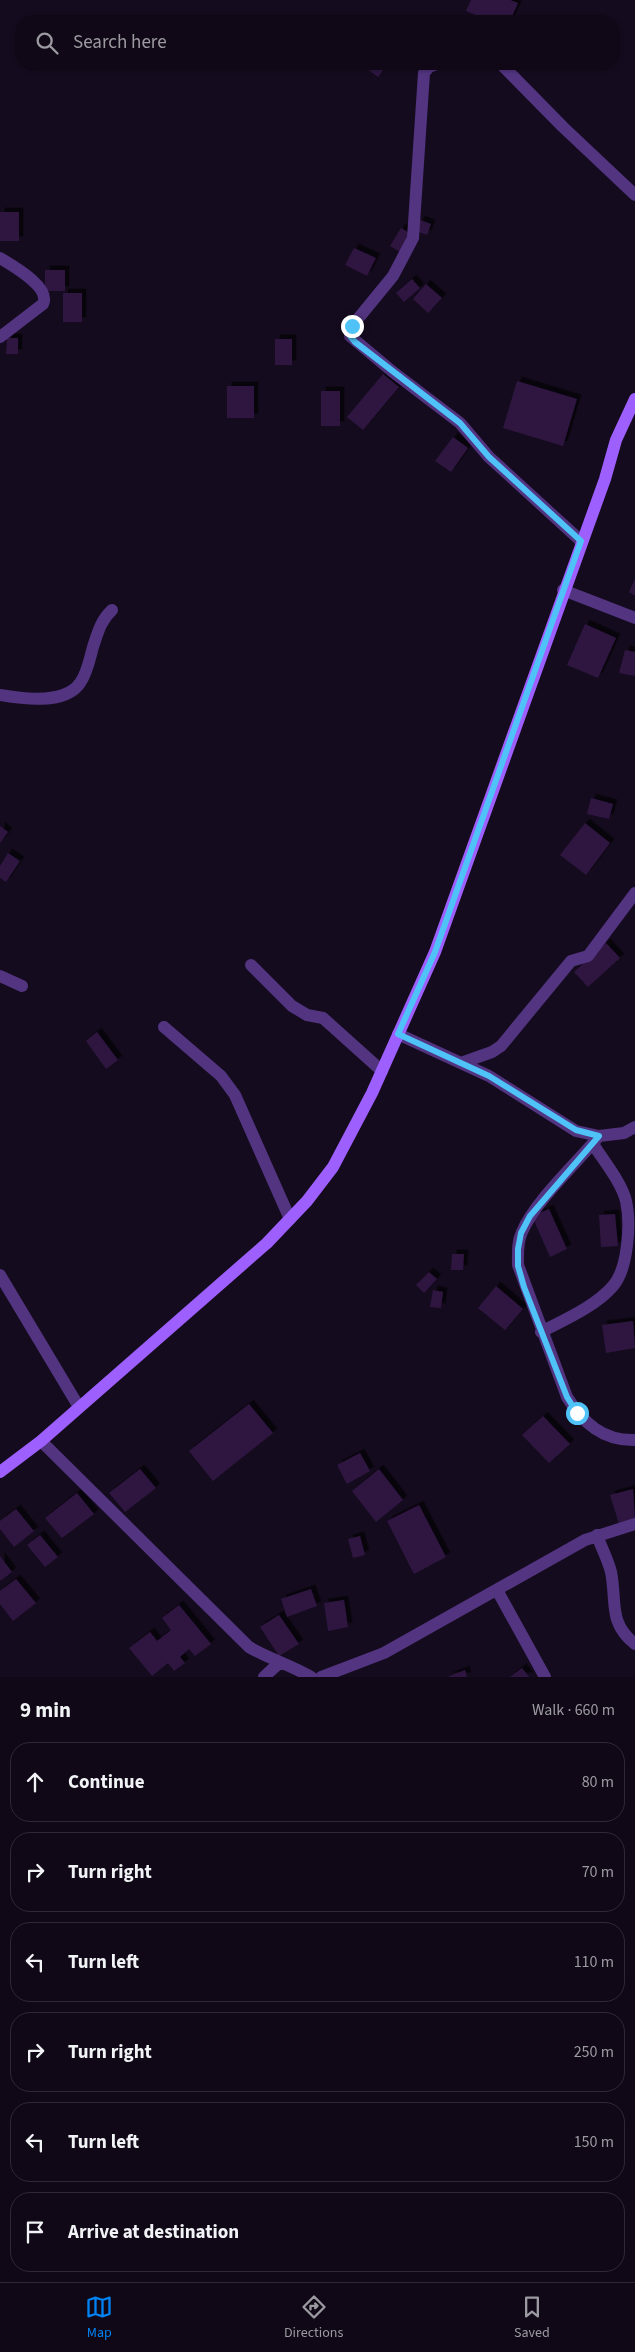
<!DOCTYPE html>
<html lang="en">
<head>
<meta charset="utf-8">
<style>
	body { margin:0; font-family:"Source Sans 3",sans-serif; background:#19111f; color:#f1f3f6 }
	.stop { position:absolute; width:15px; height:15px; margin:-11px; border:4px solid #4fc3f7; border-radius:50%; background:#fff }
	.stop.end { background:#4fc3f7; border-color:#fff; box-shadow:0 1px 5px #0008 }
	.list { margin:0; padding:0; list-style:none }
	h2 { display:flex; justify-content:space-between; align-items:center; height:65px; margin:0; padding:0 20px; font-size:21px }
	h2 small { font-size:16px; font-weight:400; color:#9c9aa1 }
	.list li { display:grid; grid-template-columns:32px 1fr auto; gap:15px; align-items:center; box-sizing:border-box; height:80px; margin:0 10px 10px; padding:0 10px; border:1px solid #302935; border-radius:20px }
	.list b { display:block; font-size:19px; white-space:nowrap }
	.list em { font-size:16px; font-style:normal; color:#9c9aa1 }
	.icon { flex:none; width:28px; height:28px; fill:none; stroke:currentColor; stroke-width:2; stroke-linecap:round; stroke-linejoin:round }
	.map { position:relative; flex:none; width:635px; height:1677px; overflow:hidden }
	.search { position:absolute; background:#100816; box-shadow:0 1px 4px #0004; left:15px; right:15px; top:15px; height:55px; display:flex; align-items:center; gap:12px; box-sizing:border-box; padding:0 18px; border-radius:20px; color:#9c9aa1; font-size:19px }
	.sheet { height:605px; background:#100816 }
	nav { display:flex; justify-content:space-around; align-items:center; box-sizing:border-box; height:70px; border-top:1px solid #302935; background:#100816; font-size:14px; color:#9c9aa1 }
	nav a { display:grid; justify-items:center; gap:2px }
	nav .on { color:#0082f3 }
	.map>svg:first-child { display:block }
	.building { fill:#2e1640; filter:url(#shadow) }
	.lines { fill:none; stroke-linecap:round; stroke-linejoin:round }
	.minor { stroke:#523480; stroke-width:12 }
	.secondary { stroke:#9e5fff; stroke-width:12 }
	.route { stroke:#4fc3f7; stroke-width:6 }
</style>
</head>
<body>
<div class="map">
<svg width="635" height="1677" viewBox="0 0 635 1677">
	<defs>
		<filter id="shadow"><feDropShadow dx="4.5" dy="-4.5" stdDeviation="0" flood-color="#0009"/></filter>
	</defs>
	<rect width="100%" height="100%" fill="#150b1e"/>
	<path class="building" d="M471 0H510L518 3 510 21H490L466 11Z
		M360 64H388L378 77Z
		M0 212H19V241H0Z
		M420 220 431 224 427 235 416 231Z
		M401 228 411 234 400 252 390 246Z
		M354 248 376 258 367 276 345 265Z
		M45 270H65V291H45Z
		M412 279 420 288 404 302 396 293Z
		M426 284 442 298 428 313 413 299Z
		M63 293H82V322H63Z
		M7 338H18V354H6Z
		M275 339H292V365H275Z
		M383 374 399 387 363 430 347 417Z
		M517 381 577 399 563 446 503 428Z
		M227 386H254V418H227Z
		M321 391H340V426H321Z
		M453 437 468 448 451 472 435 461Z
		M635 579V596L629 592Z
		M585 624 616 638 598 678 567 665Z
		M625 650 635 652V676L619 673Z
		M591 798 613 804 609 819 587 814Z
		M585 823 610 843 586 875 560 855Z
		M0 826 8 832 0 843Z
		M8 853 20 861 6 882 0 878V866Z
		M606 943 620 958 588 987 574 972Z
		M97 1032 118 1060 106 1069 86 1041Z
		M549 1209 567 1249 550 1257 532 1216Z
		M615 1214 618 1246 601 1247 599 1215Z
		M452 1254H464L463 1270H451Z
		M429 1272 437 1279 424 1293 416 1285Z
		M496 1286 523 1309 505 1330 478 1308Z
		M433 1290 443 1292 441 1308 430 1307Z
		M633 1321 635 1348 606 1353 602 1325Z
		M249 1404 273 1433 213 1481 189 1451Z
		M543 1416 570 1444 549 1463 522 1435Z
		M360 1453 370 1471 347 1484 337 1465Z
		M140 1469 156 1488 125 1512 109 1493Z
		M379 1469 403 1500 376 1522 352 1491Z
		M633 1489 635 1519 619 1524 610 1495Z
		M77 1493 94 1514 62 1538 45 1518Z
		M419 1505 446 1557 414 1574 387 1521Z
		M16 1509 34 1531 14 1547 0 1529V1521Z
		M40 1535 58 1557 45 1567 27 1545Z
		M360 1536 365 1555 353 1558 348 1539Z
		M0 1556 12 1572 0 1581Z
		M16 1579 36 1603 13 1621 0 1604V1591Z
		M311 1589 317 1606 287 1617 281 1599Z
		M344 1600 348 1627 328 1631 324 1603Z
		M179 1605 211 1644 195 1656 189 1649 180 1657 185 1663 174 1671 168 1663 152 1676 129 1648 150 1632 157 1641 171 1630 162 1618Z
		M279 1615 299 1644 279 1656 260 1627Z
		M522 1668 529 1677H510Z
		M465 1670 467 1677H447Z"/>
	<g class="lines">
		<path class="minor" d="M437 64 429 67 424 73 413 238 393 276 352 326 350 336 393 372 460 423 489 457 581 541
			M501 64 563 127 635 195
			M0 258C13 266 51 287 43 304L0 337
			M563 590 635 618
			M0 695C23 699 65 705 80 683 87 674 90 658 93 647 98 632 101 620 112 610
			M251 965 292 1006 307 1015 323 1018 382 1071
			M0 976 22 986
			M164 1027 221 1076 235 1095 290 1219
			M398 1034 489 1076 576 1131 599 1136 624 1133 635 1127
			M461 1063 492 1052 501 1046 571 961 588 956 635 893
			M599 1136C577 1163 535 1201 522 1232 517 1242 518 1254 518 1265L567 1397C583 1423 603 1441 635 1440
			M0 1275 79 1407
			M541 1332C564 1320 596 1306 613 1286 628 1269 631 1223 626 1201 622 1183 603 1160 593 1144
			M41 1441 249 1647C269 1659 291 1665 311 1677
			M597 1535C601 1547 608 1560 611 1572 617 1602 608 1623 635 1644
			M497 1590 545 1677
			M264 1677 279 1663
			M321 1677 384 1653 585 1540 635 1524"/>
		<path class="secondary" d="M0 1472 41 1441 267 1243 307 1201 333 1167 372 1093 435 952 605 479 616 440 635 399"/>
	</g>
	<g class="lines">
		<path class="route" d="M352 326 350 336 355 342 460 423 489 457 581 541 435 952 398 1034 489 1076 576 1130 599 1136 530 1216 521 1233 518 1249V1266L524 1287 567 1397 577 1413"/>
	</g>
</svg>
<div class="stop" style="left:577px;top:1413px"></div>
<div class="stop end" style="left:352px;top:326px"></div>
<div class="search"><svg class="icon" aria-label="search" viewBox="0 0 24 24"><circle cx="10" cy="10" r="6"/><path d="M15 15l6 6"/></svg>Search here</div>
</div>
<section class="sheet">
<h2>9 min<small>Walk · 660 m</small></h2>
<ul class="list">
<li><svg class="icon" aria-label="ahead" viewBox="0 0 24 24"><path d="M12 20V5M6 11l6-6 6 6"/></svg><div><b>Continue</b></div><em>80 m</em></li>
<li><svg class="icon" aria-label="right" viewBox="0 0 24 24"><path d="M7 20v-9h11M14 6l5 5-5 5"/></svg><div><b>Turn right</b></div><em>70 m</em></li>
<li><svg class="icon" aria-label="left" viewBox="0 0 24 24"><path d="M17 20v-9H6M10 6l-5 5 5 5"/></svg><div><b>Turn left</b></div><em>110 m</em></li>
<li><svg class="icon" aria-label="right" viewBox="0 0 24 24"><path d="M7 20v-9h11M14 6l5 5-5 5"/></svg><div><b>Turn right</b></div><em>250 m</em></li>
<li><svg class="icon" aria-label="left" viewBox="0 0 24 24"><path d="M17 20v-9H6M10 6l-5 5 5 5"/></svg><div><b>Turn left</b></div><em>150 m</em></li>
<li><svg class="icon" aria-label="arrive" viewBox="0 0 24 24"><path d="M6 21V4h12l-3 4 3 4H6"/></svg><div><b>Arrive at destination</b></div></li>
</ul>
</section>
<nav>
<a class="on"><svg class="icon" aria-label="map" viewBox="0 0 24 24"><path d="M3 6l6-2 6 2 6-2v14l-6 2-6-2-6 2zM9 4v14M15 6v14"/></svg>Map</a>
<a><svg class="icon" aria-label="directions" viewBox="0 0 24 24"><path d="M12 3l9 9-9 9-9-9zM9 14v-3h6M13 9l2 2-2 2"/></svg>Directions</a>
<a><svg class="icon" aria-label="saved" viewBox="0 0 24 24"><path d="M7 4h10v16l-5-4-5 4z"/></svg>Saved</a>
</nav>
</body>
</html>
